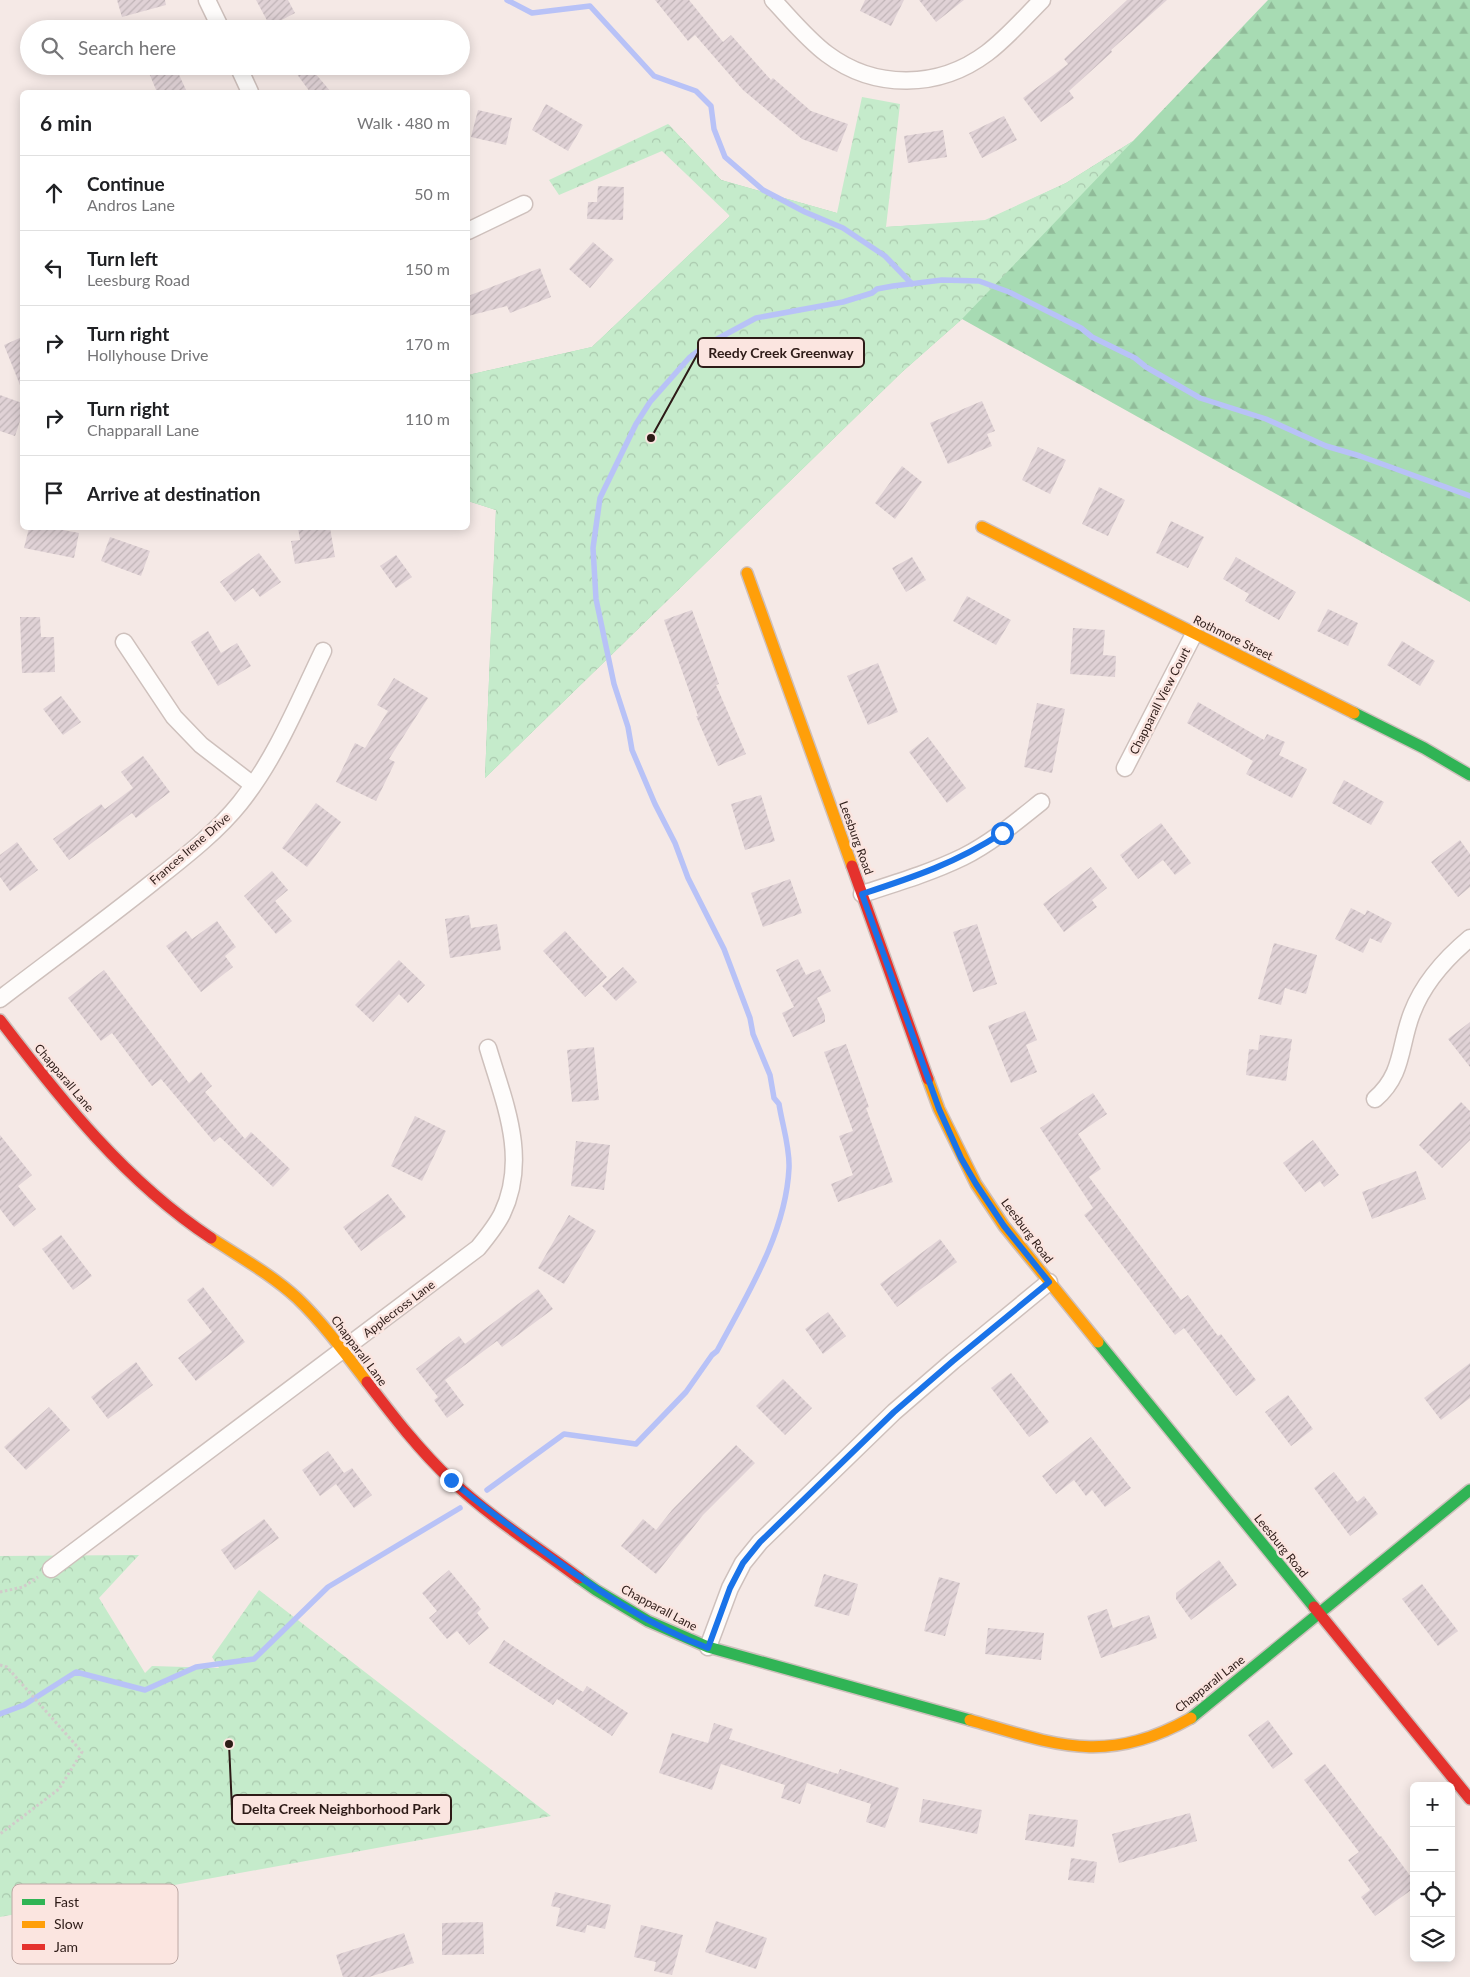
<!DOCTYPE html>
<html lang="en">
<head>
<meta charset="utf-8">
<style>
	body { margin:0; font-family:Lato,sans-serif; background:#f2f2f2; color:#202124 }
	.controls { position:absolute; right:15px; bottom:15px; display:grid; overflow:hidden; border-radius:8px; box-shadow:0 2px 12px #0003 }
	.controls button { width:45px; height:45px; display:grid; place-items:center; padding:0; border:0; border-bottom:1px solid #e0e0e0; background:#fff; color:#202124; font:25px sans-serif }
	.stop { position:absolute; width:15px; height:15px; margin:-11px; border:4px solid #1a73e8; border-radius:50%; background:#fff }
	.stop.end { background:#1a73e8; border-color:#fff; box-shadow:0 1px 5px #0008 }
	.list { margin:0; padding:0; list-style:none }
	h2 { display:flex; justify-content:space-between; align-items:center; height:65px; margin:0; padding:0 20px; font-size:21px }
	h2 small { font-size:16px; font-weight:400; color:#757577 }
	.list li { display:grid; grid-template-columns:32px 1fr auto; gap:15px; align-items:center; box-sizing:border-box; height:75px; padding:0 20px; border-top:1px solid #e0e0e0 }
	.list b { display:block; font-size:19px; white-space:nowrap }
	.list p { margin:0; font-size:16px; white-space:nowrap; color:#757577 }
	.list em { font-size:16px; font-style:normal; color:#757577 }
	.icon { flex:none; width:28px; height:28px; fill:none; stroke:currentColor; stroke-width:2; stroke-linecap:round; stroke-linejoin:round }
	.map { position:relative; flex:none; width:1470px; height:1977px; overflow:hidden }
	.search { position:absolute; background:#fff; box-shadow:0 2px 12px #0003; left:20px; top:20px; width:450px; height:55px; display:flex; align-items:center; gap:12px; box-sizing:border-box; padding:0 18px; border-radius:28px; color:#757577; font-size:19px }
	.panel { position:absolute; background:#fff; box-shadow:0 2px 12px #0003; left:20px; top:90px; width:450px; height:440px; border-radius:8px }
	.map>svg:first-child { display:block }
	.forest { fill:url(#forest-firs) }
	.park { fill:url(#park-crowns) }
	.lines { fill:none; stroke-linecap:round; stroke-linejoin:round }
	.stream { stroke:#b8c2f7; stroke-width:5.5 }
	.building { fill:url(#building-hatch) }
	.street-casing { stroke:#cec0bc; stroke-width:19 }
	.fast-casing { stroke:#cec0bc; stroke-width:14 }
	.slow-casing { stroke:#cec0bc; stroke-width:14 }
	.jam-casing { stroke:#cec0bc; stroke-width:14 }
	.path { stroke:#d1cbca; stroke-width:3; stroke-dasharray:2.5 2.5; stroke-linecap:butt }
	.street { stroke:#fefcfb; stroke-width:16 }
	.fast { stroke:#30b455; stroke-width:11 }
	.slow { stroke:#ff9f0a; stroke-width:11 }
	.jam { stroke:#e5322d; stroke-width:11 }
	.route { stroke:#1a73e8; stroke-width:6 }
	.labels { text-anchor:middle; stroke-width:5; stroke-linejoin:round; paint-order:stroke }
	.street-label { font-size:12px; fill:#2d1b17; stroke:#fbe5e0 }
	.key { fill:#fbe5e0; stroke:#bda8a4; stroke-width:1 }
	.key-label { font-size:14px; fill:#2d1b17 }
	.leader { fill:none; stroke:#2d1b17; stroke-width:2 }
	.callout-dot { fill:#2d1b17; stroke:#fbe5e0; stroke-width:2 }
	.callout { fill:#fbe5e0; stroke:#2d1b17; stroke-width:2 }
	.callout-label { font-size:14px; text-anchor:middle; font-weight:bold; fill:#2d1b17 }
</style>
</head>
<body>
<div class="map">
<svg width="1470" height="1977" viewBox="0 0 1470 1977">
	<defs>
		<pattern id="forest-firs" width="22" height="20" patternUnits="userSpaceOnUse" patternTransform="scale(1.25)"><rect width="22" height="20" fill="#a7dbb3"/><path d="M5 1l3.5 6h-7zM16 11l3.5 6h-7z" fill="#90bb99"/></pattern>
		<pattern id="park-crowns" width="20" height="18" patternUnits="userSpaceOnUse" patternTransform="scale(1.25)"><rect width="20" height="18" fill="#c5ebcb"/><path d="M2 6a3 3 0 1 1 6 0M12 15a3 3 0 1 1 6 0" fill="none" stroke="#aac9ae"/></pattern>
		<pattern id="building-hatch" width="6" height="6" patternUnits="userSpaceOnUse" patternTransform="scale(1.25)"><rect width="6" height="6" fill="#e0d2d6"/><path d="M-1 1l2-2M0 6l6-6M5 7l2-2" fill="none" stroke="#c0b4b7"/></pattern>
	</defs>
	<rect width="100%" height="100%" fill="#f5e9e6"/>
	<path class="forest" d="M1268 0H1470V602L962 319 902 372 485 778 496 510 468 501V375L592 347 730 216 668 124 721 180 886 227 985 221 1066 183 1133 141Z"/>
	<path class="park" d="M862 97 900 104 886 227 985 220 1066 183 1133 141 962 319 902 372 485 778 496 510 468 501V375L592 347 730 216 662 151 559 195 549 180 668 124 721 180 837 213Z
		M139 1555 99 1598 145 1673 152 1666 219 1668 212 1657 259 1590 551 1816 0 1917V1556Z"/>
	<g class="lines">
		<path class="stream" d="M507 0 532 13 590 6 654 76 696 91 711 106 714 129 725 157 763 190 805 212 843 228 885 256 912 284
			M487 1490 564 1434 636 1444 686 1392 712 1355 717 1351C747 1295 786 1233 789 1168 790 1147 782 1124 779 1104L774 1098 770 1075 753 1034 750 1018 724 949 688 878 675 843 655 804 632 750 628 727 614 684 596 599 593 548 600 498 636 424 650 402 689 358 706 345 756 318 843 302 872 293 877 289 893 286 942 280 979 281 1009 292 1081 328 1092 337 1135 358 1146 367 1200 398 1266 419 1326 446 1360 456 1470 496
			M0 1714 24 1705 76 1672 145 1690 196 1667 254 1659 328 1587 460 1508"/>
	</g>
	<path class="building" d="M117 0H165L166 5 122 17Z
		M256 0H288L295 13 270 26Z
		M655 0H689L723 42 731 35 771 80 773 78 811 111 848 124 837 152 802 139 743 90 695 35 688 41Z
		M865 0H904L891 26 860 11Z
		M919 0H964L936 22Z
		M1127 0H1167L1111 50 1112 52 1069 91 1074 98 1041 122 1023 98 1068 64 1064 59Z
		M146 66H175L187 92H157Z
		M291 66H309L331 92H310Z
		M546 104 583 125 568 151 532 130Z
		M478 110 512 118 506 145 471 137Z
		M1004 116 1017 140 982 158 969 133Z
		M943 130 947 157 908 163 904 136Z
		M598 186 624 187 623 220 587 219 588 202H597Z
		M593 242 614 260 590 288 569 269Z
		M540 268 551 297 510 313 507 306 468 316V296Z
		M22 337V390L4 345Z
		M0 395 22 403V415L15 436 0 431Z
		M982 401 995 431 987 434 992 446 948 464 930 423Z
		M1038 447 1066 460 1050 494 1022 480Z
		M902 466 922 482 895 519 875 503Z
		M1099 487 1125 500 1108 536 1082 524Z
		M1171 521 1204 537 1188 568 1156 553Z
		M29 528H52L79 533 74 558 24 548Z
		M298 528H330L335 557 295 564 291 541 300 540Z
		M110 537 150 551 141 576 101 561Z
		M259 553 281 582 260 597 253 588 235 602 220 582Z
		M396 555 412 577 396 588 380 566Z
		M912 557 926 580 906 592 892 568Z
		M1236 557 1296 592 1279 620 1245 601 1249 594 1223 579Z
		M967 596 1011 620 996 645 953 621Z
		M1328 609 1358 623 1348 646 1317 631Z
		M692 610 719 684 716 685 746 754 718 766 696 716H698L664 620Z
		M20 617H40L41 637H54L55 672 22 673Z
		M1073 628 1105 630 1103 655 1116 656 1115 677 1070 674Z
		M208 631 221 653 237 643 251 666 218 686 191 642Z
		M1402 641 1435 661 1420 686 1387 665Z
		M878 663 898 712 868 725 847 676Z
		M394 678 428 698 389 759 395 762 376 801 336 782 355 743 365 748 388 711 377 705Z
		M61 696 81 722 63 735 43 709Z
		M1198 702 1264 740 1267 734 1285 742 1279 755 1307 769 1292 798 1246 774 1253 761 1187 723Z
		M1037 703 1065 709 1052 773 1024 767Z
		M928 737 966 788 947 803 909 752Z
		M143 756 170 792 136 818 132 813 69 860 53 839 101 804 105 809 133 788 121 772Z
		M1344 780 1384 802 1371 825 1332 803Z
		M761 795 775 841 745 850 731 804Z
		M316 803 341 822 307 867 282 848Z
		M1161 823 1191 863 1175 875 1163 860 1138 879 1120 855Z
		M1460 840 1470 854V887L1458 897 1431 862Z
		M17 842 38 870 10 891 0 877V855Z
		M1091 867 1107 888 1092 900 1097 907 1064 932 1043 904Z
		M272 871 288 890 275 901 292 921 276 934 244 896Z
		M790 879 802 913 763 927 751 893Z
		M1351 908 1365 915 1367 910 1392 923 1381 943 1370 938 1363 953 1335 939Z
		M469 915 471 928 497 924 501 950 450 958 445 919Z
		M217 921 236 947 225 956 233 967 201 992 166 946 186 931 192 939Z
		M977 924 997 984 973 992 953 932Z
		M565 931 607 977 585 997 543 951Z
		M1274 943 1317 955 1306 994 1285 988 1281 1005 1258 999Z
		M798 959 806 975 820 969 831 991 817 998 825 1016V1022L793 1037 782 1013 794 1007 776 970Z
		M399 960 425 985 408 1003 399 994 373 1022 355 1005Z
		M623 967 637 982 616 1001 602 986Z
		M104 970 189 1083 201 1072 212 1086 205 1092 245 1139 251 1132 290 1169 273 1187 220 1137 214 1142 161 1079 152 1086 112 1033 101 1041 68 998Z
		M1025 1011 1037 1040 1026 1045 1037 1072 1011 1083 988 1026Z
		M1470 1022V1067L1448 1039Z
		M1260 1035 1292 1039 1286 1081 1246 1075 1249 1049 1258 1050Z
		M846 1044 869 1107 866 1108 893 1182 838 1202 831 1184 853 1175 839 1136 853 1131 824 1052Z
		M594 1047 599 1100 572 1102 567 1050Z
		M1093 1093 1107 1114 1078 1134 1101 1169 1089 1177 1181 1300 1188 1295 1218 1336 1221 1334 1256 1380 1236 1396 1184 1328 1175 1335 1084 1215 1093 1208 1040 1128Z
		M1461 1102 1470 1111V1140L1442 1168 1419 1145Z
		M415 1116 446 1131 422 1181 391 1166Z
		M0 1135 32 1175 18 1186 36 1209 14 1227 0 1209Z
		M1313 1140 1339 1175 1324 1187 1320 1181 1305 1192 1283 1163Z
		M576 1141 610 1145 604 1190 571 1186Z
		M1416 1171 1426 1199 1372 1219 1362 1192Z
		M388 1194 406 1217 361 1251 343 1227Z
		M569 1215 596 1231 564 1284 538 1268Z
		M61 1235 92 1276 73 1290 42 1249Z
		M940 1239 957 1262 897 1307 880 1284Z
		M203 1287 245 1342 196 1381 178 1358 212 1332 187 1300Z
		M538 1289 553 1309 502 1347 497 1341 445 1380 464 1405 447 1418 434 1400 438 1397 416 1369 459 1336 465 1344Z
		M828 1312 846 1336 823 1354 805 1329Z
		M136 1362 153 1385 108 1419 91 1397Z
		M1470 1363V1398L1441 1420 1424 1398Z
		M1011 1373 1049 1422 1029 1437 991 1388Z
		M783 1379 812 1408 785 1435 756 1406Z
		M1288 1395 1313 1429 1291 1446 1265 1412Z
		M49 1407 70 1430 26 1470 4 1447Z
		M1091 1437 1131 1488 1105 1507 1092 1490 1086 1496 1074 1480 1056 1494 1042 1476Z
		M736 1445 755 1463 703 1515 656 1574 621 1546 643 1519 656 1530 672 1510Z
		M328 1451 344 1473 352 1468 372 1495 354 1508 336 1484 320 1496 302 1470Z
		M1334 1472 1357 1502 1364 1496 1378 1514 1350 1536 1314 1488Z
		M264 1519 279 1538 235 1570 221 1550Z
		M1219 1560 1237 1585 1191 1620 1176 1599V1593Z
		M449 1570 481 1609 477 1613 489 1628 469 1645 457 1631 447 1639 429 1618 437 1611 422 1593Z
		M824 1574 858 1584 849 1616 814 1606Z
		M939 1577 960 1583 945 1636 924 1631Z
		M1422 1584 1458 1631 1438 1646 1402 1599Z
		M1107 1609 1113 1628 1149 1615 1157 1638 1101 1658 1087 1616Z
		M988 1628 1044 1633 1041 1660 985 1654Z
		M504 1640 583 1692 587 1686 628 1713 612 1736 557 1699 553 1705 489 1663Z
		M1268 1720 1293 1754 1273 1769 1248 1735Z
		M714 1723 733 1729 729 1739 838 1774 840 1769 899 1788 885 1828 866 1822 871 1804 807 1783 800 1804 781 1798 785 1785 721 1764 712 1790 659 1773 672 1733 708 1743Z
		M1325 1764 1380 1837 1381 1836 1414 1881V1888L1375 1916 1361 1897 1370 1890 1348 1860 1359 1852 1304 1780Z
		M923 1799 982 1810 977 1834 919 1822Z
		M1190 1813 1197 1841 1119 1863 1112 1834Z
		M1029 1814 1078 1820 1074 1847 1025 1840Z
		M1071 1858 1097 1862 1094 1883 1068 1880Z
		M555 1892 611 1905 605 1929 587 1925 585 1933 556 1926 560 1908 551 1906Z
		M716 1921 767 1938 756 1969 705 1952Z
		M483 1922 484 1954 442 1955V1923Z
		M641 1925 683 1935 672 1975 654 1971 656 1962 634 1957Z
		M404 1933 414 1963 369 1977H343L336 1955Z"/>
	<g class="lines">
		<defs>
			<path id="street" d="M207 0 221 29
				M773 0C790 18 807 39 827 54 875 90 939 89 987 53 1007 38 1024 18 1042 0
				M238 66 250 92
				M468 231 524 204
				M124 642 174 717 201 745 253 785
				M1125 768 1194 634
				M862 894C896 883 930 873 963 857 991 843 1016 822 1041 802
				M0 999C51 960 103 922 153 882 183 858 216 833 240 803 276 758 298 703 323 651
				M1375 1099C1404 1074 1399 1046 1412 1013 1423 984 1446 958 1470 938
				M51 1569 478 1248C487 1237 496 1226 502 1214 529 1158 504 1102 488 1048
				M708 1647 730 1588 743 1563 760 1542 894 1412 953 1361 1049 1282"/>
			<path id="fast" d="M1354 713 1424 748 1470 775
				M1098 1342 1314 1607
				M579 1578 596 1590 648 1621 708 1647 970 1720
				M1191 1718 1470 1490"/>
			<path id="slow" d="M982 527 1354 713
				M747 573 852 866
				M928 1079 939 1109 976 1184 1004 1226 1098 1342
				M211 1238C240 1257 272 1275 297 1298 323 1323 345 1353 367 1382
				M970 1720C1057 1745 1106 1766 1191 1718"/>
			<path id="jam" d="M852 866 928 1079
				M0 1020C62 1101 125 1181 211 1238
				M367 1382C393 1416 420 1451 451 1480 490 1517 536 1546 579 1578
				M1314 1607 1470 1799"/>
		</defs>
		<use href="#street" class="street-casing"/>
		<use href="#fast" class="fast-casing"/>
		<use href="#slow" class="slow-casing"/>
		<use href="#jam" class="jam-casing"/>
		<path class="path" d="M0 1592 23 1587 38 1577
			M0 1665 7 1667 82 1752 59 1789 0 1834"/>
		<use href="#street" class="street"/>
		<use href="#fast" class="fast"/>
		<use href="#slow" class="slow"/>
		<use href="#jam" class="jam"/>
	</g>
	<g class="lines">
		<path class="route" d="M451 1480C480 1505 511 1527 542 1550 594 1588 647 1625 708 1648L730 1588 743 1563 760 1542 894 1412 953 1361 1049 1282 1004 1226 976 1184 961 1158 939 1109 862 894C914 877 956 863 1002 833"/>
	</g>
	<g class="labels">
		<g class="street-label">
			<text transform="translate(1233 638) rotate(26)" y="4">Rothmore Street</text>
			<text transform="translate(1160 701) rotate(-63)" y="4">Chapparall View Court</text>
			<text transform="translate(856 838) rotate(70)" y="4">Leesburg Road</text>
			<text transform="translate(190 849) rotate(-41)" y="4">Frances Irene Drive</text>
			<text transform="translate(64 1078) rotate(50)" y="4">Chapparall Lane</text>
			<text transform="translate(1027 1231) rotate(53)" y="4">Leesburg Road</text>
			<text transform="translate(399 1309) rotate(-37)" y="4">Applecross Lane</text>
			<text transform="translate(359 1351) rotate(53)" y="4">Chapparall Lane</text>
			<text transform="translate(1281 1546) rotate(51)" y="4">Leesburg Road</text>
			<text transform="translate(659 1608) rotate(28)" y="4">Chapparall Lane</text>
			<text transform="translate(1210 1684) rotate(-38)" y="4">Chapparall Lane</text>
		</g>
	</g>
	<rect x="12" y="1884" width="166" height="80" rx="8" class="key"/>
	<rect x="22" y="1899" width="23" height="6" fill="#30b455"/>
	<rect x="22" y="1921" width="23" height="7" fill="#ff9f0a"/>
	<rect x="22" y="1944" width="23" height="6" fill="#e5322d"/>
	<g class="key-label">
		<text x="54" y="1907">Fast</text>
		<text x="54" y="1929">Slow</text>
		<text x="54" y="1952">Jam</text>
	</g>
	<path class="leader" d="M651 438L698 353M229 1744L232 1809"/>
	<g class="callout-dot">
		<circle cx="651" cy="438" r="5"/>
		<circle cx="229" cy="1744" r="5"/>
	</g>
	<g class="callout">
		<rect x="698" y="338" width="166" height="29" rx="5"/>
		<rect x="232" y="1795" width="219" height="29" rx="5"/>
	</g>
	<g class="callout-label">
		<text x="781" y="358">Reedy Creek Greenway</text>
		<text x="341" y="1814">Delta Creek Neighborhood Park</text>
	</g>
</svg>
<div class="controls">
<button>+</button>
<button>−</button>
<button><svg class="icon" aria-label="locate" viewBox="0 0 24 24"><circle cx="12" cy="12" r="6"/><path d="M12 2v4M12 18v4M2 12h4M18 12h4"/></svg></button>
<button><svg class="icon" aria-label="layers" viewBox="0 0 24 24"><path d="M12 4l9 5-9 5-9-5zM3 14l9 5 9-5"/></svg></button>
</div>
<div class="stop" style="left:1002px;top:833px"></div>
<div class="stop end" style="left:451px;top:1480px"></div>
<div class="search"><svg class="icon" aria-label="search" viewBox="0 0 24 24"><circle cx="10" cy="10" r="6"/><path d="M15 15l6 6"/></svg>Search here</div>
<section class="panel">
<h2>6 min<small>Walk · 480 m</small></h2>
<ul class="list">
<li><svg class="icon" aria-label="ahead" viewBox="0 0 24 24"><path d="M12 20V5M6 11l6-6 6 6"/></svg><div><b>Continue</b><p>Andros Lane</p></div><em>50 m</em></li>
<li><svg class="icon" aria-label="left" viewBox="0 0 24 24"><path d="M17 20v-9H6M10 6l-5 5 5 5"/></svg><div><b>Turn left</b><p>Leesburg Road</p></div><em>150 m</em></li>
<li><svg class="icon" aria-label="right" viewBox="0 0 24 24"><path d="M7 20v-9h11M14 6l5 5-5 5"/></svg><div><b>Turn right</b><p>Hollyhouse Drive</p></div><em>170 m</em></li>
<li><svg class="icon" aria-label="right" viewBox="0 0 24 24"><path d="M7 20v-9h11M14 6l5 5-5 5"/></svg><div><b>Turn right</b><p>Chapparall Lane</p></div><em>110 m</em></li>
<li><svg class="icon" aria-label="arrive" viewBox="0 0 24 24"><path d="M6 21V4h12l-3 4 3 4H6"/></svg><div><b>Arrive at destination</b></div></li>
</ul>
</section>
</div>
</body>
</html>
